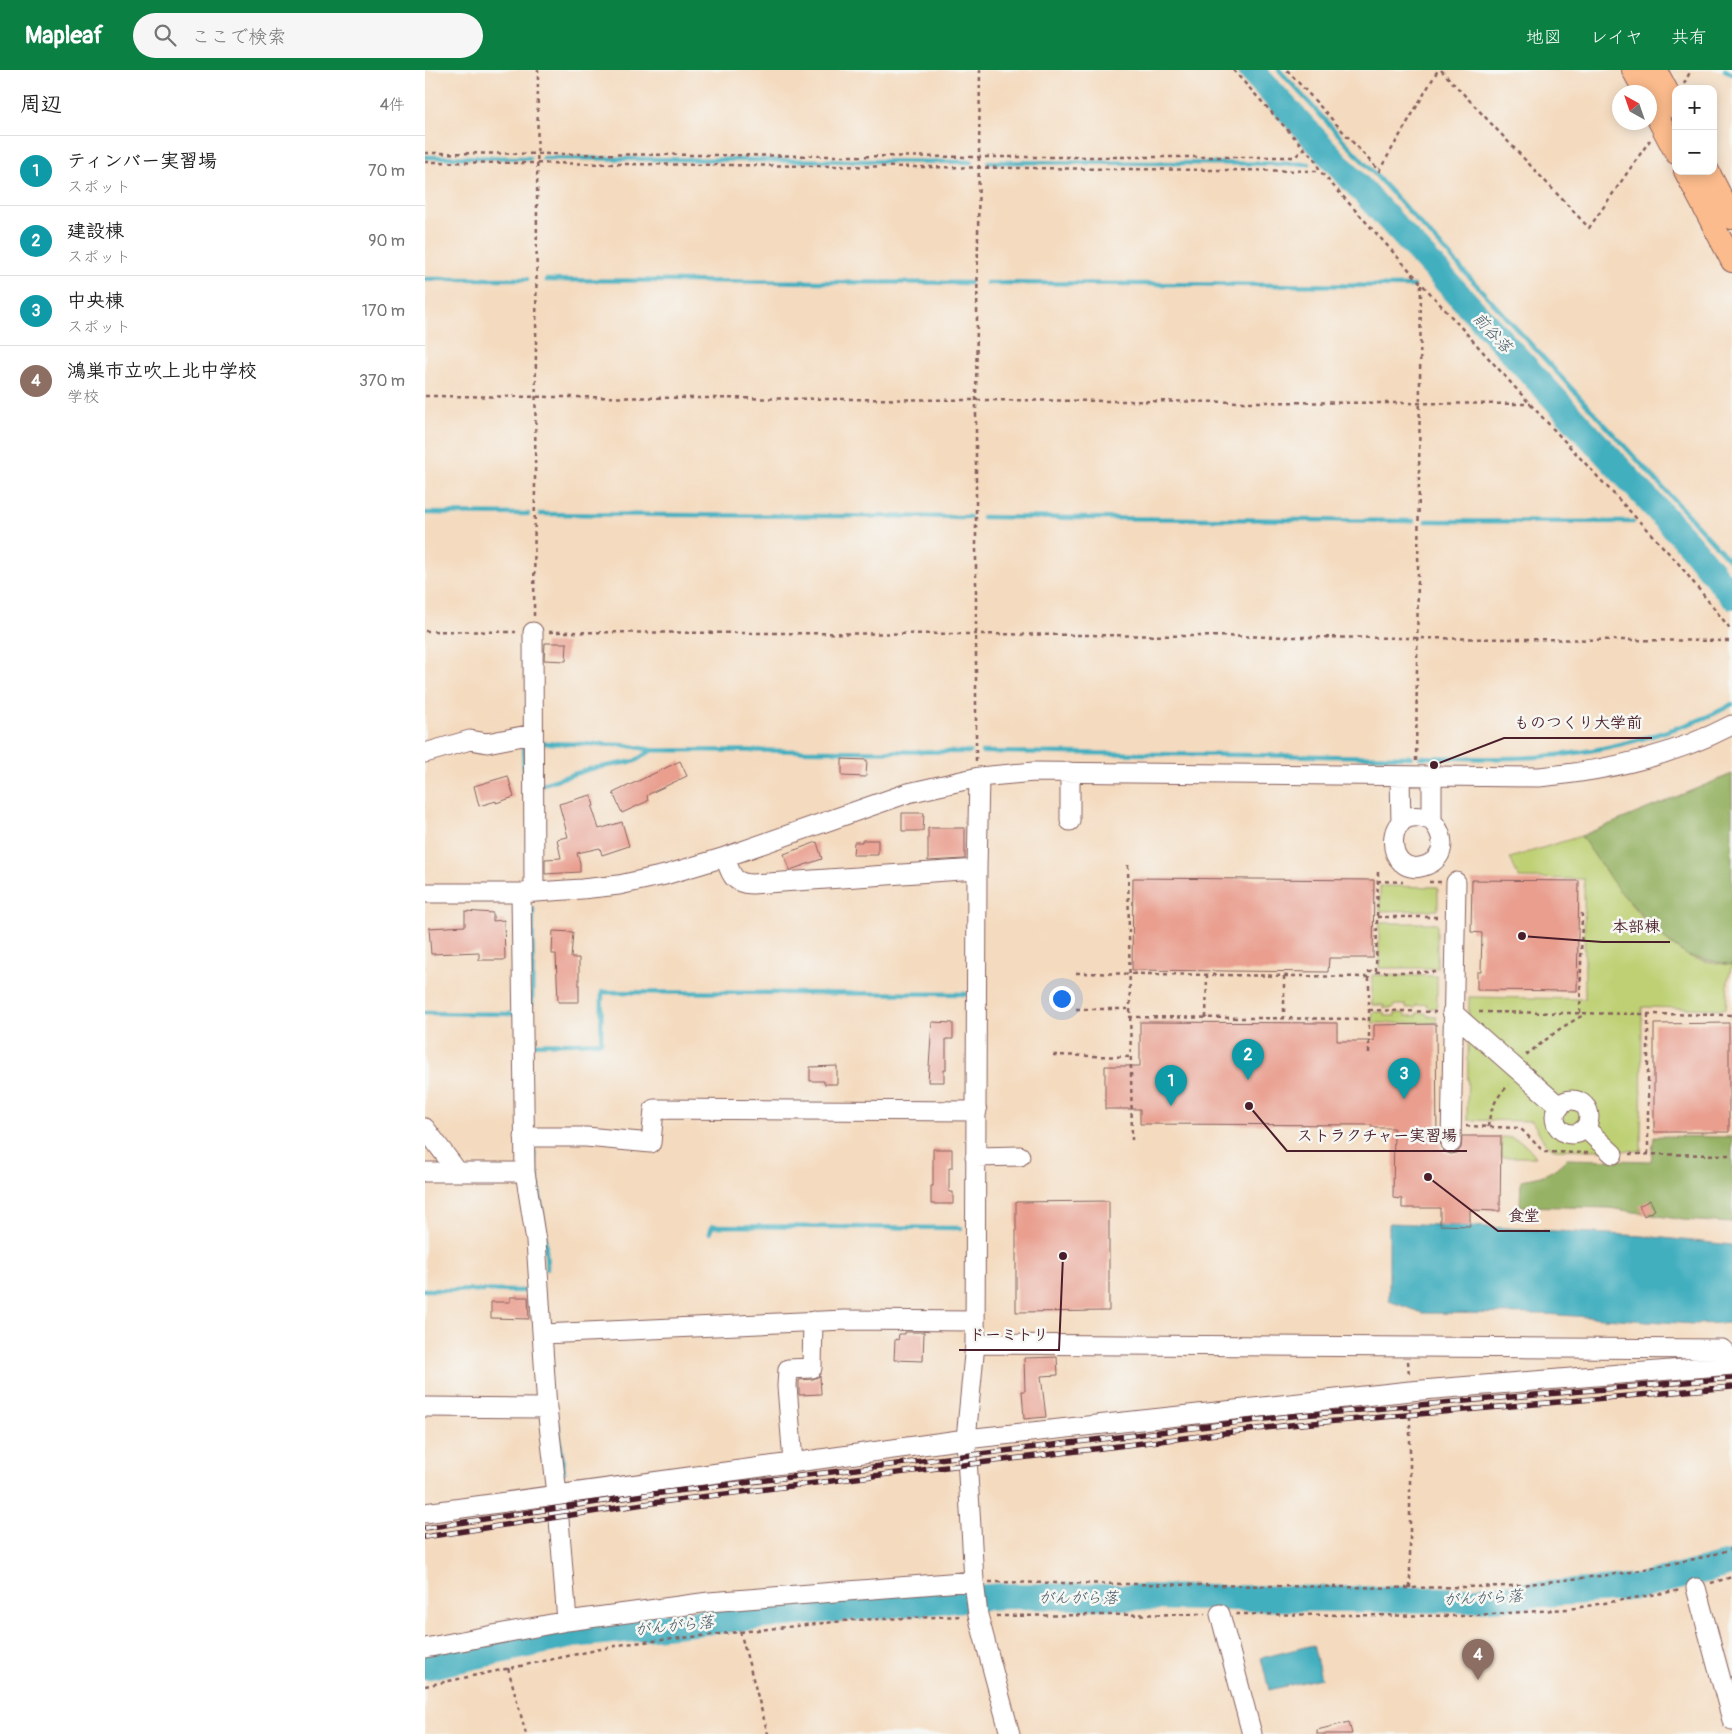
<!DOCTYPE html>
<html lang="ja">
<head>
<meta charset="utf-8">
<style>
	body { margin:0; font-family:Pangolin,"Klee One",sans-serif; background:#f6f6f6; color:#222 }
	.controls { position:absolute; right:15px; top:15px; display:grid; overflow:hidden; border-radius:10px; box-shadow:0 2px 12px #0003 }
	.controls button { width:45px; height:45px; display:grid; place-items:center; padding:0; border:0; border-bottom:1px solid #e0e0e0; background:#fff; color:#222; font:25px sans-serif }
	.compass { position:absolute; left:1187px; top:15px; width:45px; height:45px; border-radius:50%; background:#fff; box-shadow:0 2px 12px #0003; rotate:320deg }
	.you { position:absolute; left:636px; top:928px; width:18px; height:18px; margin:-12px; border:4px solid #fff; border-radius:50%; background:#1a73e8; box-shadow:0 0 0 8px #1a73e833 }
	.badge { display:grid; place-items:center; width:32px; height:32px; border-radius:50%; background:#0b8043; color:#fff; font-size:16px; font-weight:700 }
	.pin { position:absolute; translate:-50% -41px; filter:drop-shadow(0 1px 2px #0008) }
	.pin::after { content:''; position:absolute; top:26px; width:18px; height:15px; background:inherit; clip-path:polygon(0 0,100% 0,50% 100%) }
	.list { margin:0; padding:0; list-style:none }
	h2 { display:flex; justify-content:space-between; align-items:center; height:65px; margin:0; padding:0 20px; font-size:21px }
	h2 small { font-size:16px; font-weight:400; color:#767676 }
	.list li { display:grid; grid-template-columns:32px 1fr auto; gap:15px; align-items:center; box-sizing:border-box; height:70px; padding:0 20px; border-top:1px solid #e0e0e0 }
	.list b { display:block; font-size:19px; white-space:nowrap }
	.list p { margin:0; font-size:16px; white-space:nowrap; color:#767676 }
	.list em { font-size:16px; font-style:normal; color:#767676 }
	.icon { flex:none; width:28px; height:28px; fill:none; stroke:currentColor; stroke-width:2; stroke-linecap:round; stroke-linejoin:round }
	.map { position:relative; flex:none; width:1307px; height:1664px; overflow:hidden }
	header { display:flex; align-items:center; gap:30px; box-sizing:border-box; height:70px; padding:0 25px; background:#0b8043; color:#fff }
	header strong { font-size:24px }
	nav { display:flex; gap:28px; margin-inline-start:auto; font-size:18px }
	.search { width:350px; height:45px; background:#f6f6f6; display:flex; align-items:center; gap:12px; box-sizing:border-box; padding:0 18px; border-radius:28px; color:#767676; font-size:19px }
	main { display:flex }
	aside { flex:1; background:#fff }
	.map>svg:first-child { display:block }
	.green { fill:#bed073; stroke:#84784f }
	.forest { fill:#96b265; stroke:#706848 }
	.water { fill:#42afbf; stroke:#466775 }
	.lines { fill:none; stroke-linecap:round; stroke-linejoin:round }
	.stream { stroke:#42afbf; stroke-width:4.5 }
	.river { stroke:#42afbf; stroke-width:26 }
	.building { fill:#e99e8e }
	.minor-casing { stroke:#86605e; stroke-width:21 }
	.major-casing { stroke:#86605e; stroke-width:24 }
	.path { stroke:#86605e; stroke-width:2.5; stroke-dasharray:4 4; stroke-linecap:butt }
	.minor { stroke:#fff; stroke-width:19 }
	.major { stroke:#fbbb8c; stroke-width:22 }
	.rail-casing { stroke:#4a1f2b; stroke-width:5.5 }
	.rail { stroke:#f6f6f2; stroke-width:4; stroke-dasharray:11; stroke-linecap:butt }
	.labels { text-anchor:middle; stroke-width:5; stroke-linejoin:round; paint-order:stroke }
	.water-label { font-size:16px; font-style:italic; fill:#475966; stroke:#f6f6f2 }
	.leader { fill:none; stroke:#4a1f2b; stroke-width:2 }
	.callout-dot { fill:#4a1f2b; stroke:#f6f6f2; stroke-width:2 }
	.callout-label { font-size:16px; text-anchor:middle; font-weight:bold; fill:#4a1f2b; stroke:#f6f6f2; stroke-width:5; stroke-linejoin:round; paint-order:stroke }
</style>
</head>
<body>
<header>
<strong>Mapleaf</strong>
<div class="search"><svg class="icon" aria-label="search" viewBox="0 0 24 24"><circle cx="10" cy="10" r="6"/><path d="M15 15l6 6"/></svg>ここで検索</div>
<nav><a>地図</a><a>レイヤ</a><a>共有</a></nav>
</header>
<main>
<aside>
<h2>周辺<small>4件</small></h2>
<ul class="list">
<li><span class="badge" style="background:#0f9aa8">1</span><div><b>ティンバー実習場</b><p>スポット</p></div><em>70 m</em></li>
<li><span class="badge" style="background:#0f9aa8">2</span><div><b>建設棟</b><p>スポット</p></div><em>90 m</em></li>
<li><span class="badge" style="background:#0f9aa8">3</span><div><b>中央棟</b><p>スポット</p></div><em>170 m</em></li>
<li><span class="badge" style="background:#8d6e63">4</span><div><b>鴻巣市立吹上北中学校</b><p>学校</p></div><em>370 m</em></li>
</ul>
</aside>
<div class="map">
<svg width="1307" height="1664" viewBox="0 0 1307 1664">
	<rect width="100%" height="100%" fill="#f6f6f2"/>
	<filter id="ink" filterUnits="userSpaceOnUse"><feTurbulence type="fractalNoise" baseFrequency=".02" numOctaves="2"/><feDisplacementMap in="SourceGraphic" scale="10" xChannelSelector="R" yChannelSelector="G"/><feConvolveMatrix kernelMatrix="1 2 1 2 8 2 1 2 1" color-interpolation-filters="sRGB"/></filter>
	<filter id="wash" filterUnits="userSpaceOnUse"><feTurbulence type="fractalNoise" baseFrequency=".0096" numOctaves="4" result="noise"/><feDisplacementMap in="SourceGraphic" scale="20" xChannelSelector="R" yChannelSelector="G"/><feGaussianBlur stdDeviation="1.12" result="paint"/><feColorMatrix in="noise" values="0 0 0 0 0 0 0 0 0 0 0 0 0 0 0 0 0 1.4 0 .05"/><feComposite in="paint" operator="in"/></filter>
	<g filter="url(#wash)">
		<rect width="100%" height="100%" fill="#f4dabe"/>
		<path class="green" d="M1156 766C1183 805 1220 861 1262 885 1272 891 1295 894 1307 895L1303 910 1301 939 1217 937 1216 1081 1129 1079 1120 1073 1107 1051 1042 1050 1044 927 1160 929 1159 809 1094 808 1085 788Z
			M955 816 1013 817V840L955 841Z
			M954 853H1012V898H954Z
			M947 905 1012 906V938H1003L1002 934 991 935 990 938H981V935H969L968 938H959V935H947Z
			M948 942H959V946H970V943H980V946H992V943H1001L1002 946H1012L1011 953H947Z
			M1076 1067C1092 1067 1102 1073 1111 1087H1076Z"/>
		<path class="forest" d="M1307 704V895L1263 886 1238 868 1192 818 1156 766Z
			M1229 1066 1307 1067V1153L1258 1150 1185 1138 1095 1136 1096 1110C1116 1107 1127 1104 1141 1089L1226 1091Z"/>
		<path class="water" d="M964 1153 1045 1156 1218 1166 1307 1175V1253L1268 1254 1119 1244 997 1243 964 1231Z
			M888 1575 896 1608 844 1620 836 1588Z"/>
		<g class="lines">
			<path class="stream" d="M854 0 1307 493
				M1300 0 1307 4
				M0 87 105 88
				M118 88 546 92
				M563 92 884 94
				M0 209H102
				M121 210 545 213
				M562 213 989 216
				M0 443 103 444
				M115 444 545 447
				M558 447 988 451
				M1001 451 1208 452
				M115 673 200 675 227 680 545 682
				M96 674 98 673 99 700
				M557 682 986 687
				M995 687C1041 688 1087 690 1132 685 1167 682 1200 674 1233 664 1258 656 1284 648 1307 634
				M115 715 165 699 210 691 227 680
				M107 935 108 839
				M0 943 88 944
				M107 974 176 972 177 922 541 924
				M109 1083 120 1164 122 1199
				M285 1163 287 1156 536 1158
				M0 1220 103 1221
				M133 1354 139 1402"/>
			<path class="river" d="M826 0 1265 475 1307 526
				M0 1597 148 1565 390 1541 577 1526 1039 1530 1214 1517 1307 1493"/>
		</g>
		<g id="blocks">
			<path class="building" d="M120 573H142L141 591 119 590Z
				M417 689 442 690 441 707 417 706Z
				M255 691 262 706 224 724 222 726 223 731 197 743 188 723Z
				M83 706 89 727 71 733V731L54 736 49 716Z
				M166 725 169 736 167 737 174 759 197 752 204 776 177 785 175 778 152 783 155 793V802L120 804V789L136 788 132 769 143 767 134 734Z
				M477 743H499L498 761H477Z
				M503 758H540V789L503 791Z
				M437 770H453V785H428L429 772H437Z
				M392 772 397 789 365 800 359 784Z
				M708 808 949 810 948 888H904L903 902 707 900Z
				M1047 810 1154 811 1152 921 1052 920V902H1056L1057 863 1046 862Z
				M40 841 68 843V851L79 850 80 890H54V882L6 884 4 858 40 856Z
				M128 861 148 862 146 888H154V932H133L131 884H127Z
				M507 952 528 953V969H521V1000H519V1012H503Z
				M715 952 912 953V971H949V955L1011 954 1012 1072H1015L1016 1078 1020 1082 1026 1084 1032 1083 1036 1078 1037 1066H1076L1075 1141 1045 1140V1156L1015 1155V1138H977V1129L968 1128 969 1058H947V1055L715 1054V1039H680V996H715Z
				M1304 953V1062H1229V954Z
				M412 996V1014H399V1011H385V997Z
				M508 1079H527V1098H524V1122H528V1134H506V1116H508Z
				M1225 1130 1230 1140 1219 1146 1214 1136Z
				M684 1131V1241L591 1242V1132Z
				M85 1227H103L104 1249 66 1248V1232H85Z
				M480 1262H499L498 1291 469 1290 470 1269 473 1270 474 1264H480Z
				M632 1287 633 1305 616 1306 621 1347 599 1349 597 1321H600L599 1288Z
				M395 1306 396 1324 374 1325V1310L388 1309Z
				M924 1652 927 1664H892V1660Z"/>
		</g>
	</g>
	<g filter="url(#ink)">
		<use href="#blocks" fill-opacity="0" stroke="#86605e" stroke-width="1"/>
		<g class="lines">
			<defs>
				<path id="minor" d="M108 562 109 822
					M0 683 45 670 62 673 108 664
					M554 707 552 799 550 1274 541 1369 549 1511 553 1545 585 1664
					M975 707 976 753
					M645 751V702
					M1007 751C956 727 957 813 1002 795 1022 787 1020 765 1007 751V707
					M300 787C306 804 307 813 327 814L552 799
					M0 823H96L157 819 194 815 240 805 300 787 483 723 554 707 609 702 1114 707C1180 701 1248 686 1307 655
					M96 823 100 1102 111 1171 122 1338 132 1424 142 1551
					M1027 942 1135 1037
					M1130 1047a17 17 0 1 1 34 0a17 17 0 1 1-34 0Z
					M0 1058 33 1102
					M1160 1058 1188 1084
					M99 1067H161L226 1073 229 1039 552 1041
					M1026 1073 1031 812
					M550 1087 595 1086
					M0 1102H100
					M118 1264 419 1250 550 1251
					M550 1274 1297 1279 1307 1290
					M0 1337 122 1338
					M368 1392 362 1316 363 1299 387 1298 388 1251
					M0 1443 541 1369 985 1321 1307 1295
					M1271 1518 1307 1650
					M795 1544 827 1664
					M0 1578 142 1551 284 1532 549 1511"/>
				<path id="major" d="M1208 0 1220 22
					M1231 0 1251 38
					M1224 32 1251 83
					M1260 101 1307 191
					M1283 101 1307 148"/>
			</defs>
			<use href="#minor" class="minor-casing"/>
			<use href="#major" class="major-casing"/>
			<path class="path" d="M808 0 890 90 895 101 1105 334 1253 493 1307 561
				M862 0 954 101 1013 0
				M1016 0 1164 158 1225 70
				M1259 14 1266 0
				M0 83 555 87H870L879 78
				M0 92 895 101
				M0 326 1105 334
				M109 546 113 0
				M0 561 91 562
				M124 562 550 564 1307 571
				M551 691V330L555 0
				M991 691 996 214
				M703 795 707 1070
				M952 811 978 812
				M1004 812H1016
				M952 847H1016
				M951 902 953 801
				M651 903 944 907
				M859 906V948
				M651 939H704
				M944 940 1011 942
				M1054 942 1307 945
				M1155 943 1157 841
				M704 947 944 949
				M781 948 782 905
				M944 983V902H1014
				M628 985 705 987
				M1101 985 1136 958 1160 944
				M1041 1056 1095 1058 1119 1082 1163 1083
				M1063 1057C1065 1039 1071 1027 1084 1015
				M1204 1084 1307 1085
				M1223 1084V944
				M983 1291 984 1306
				M564 1512 985 1518 1086 1516 1201 1503 1284 1486 1307 1479
				M1286 1513 1307 1507
				M985 1518V1336
				M811 1544 1037 1546 1144 1539 1256 1520
				M571 1546 780 1544
				M315 1561 343 1664
				M83 1598 101 1664
				M0 1616 200 1574 428 1550 538 1546"/>
			<use href="#minor" class="minor"/>
			<use href="#major" class="major"/>
			<defs>
				<path id="rail" d="M0 1458 219 1425 866 1346 1307 1308
					M0 1467 219 1434 865 1355 1307 1317"/>
			</defs>
			<use href="#rail" class="rail-casing"/>
			<use href="#rail" class="rail"/>
		</g>
	</g>
	<g class="labels">
		<g class="water-label">
			<text transform="translate(1068 262) rotate(47)" y="6">前谷落</text>
			<text x="653" y="1533">がんがら落</text>
			<text transform="translate(1058 1527) rotate(-3)" y="6">がんがら落</text>
			<text transform="translate(249 1555) rotate(-6)" y="6">がんがら落</text>
		</g>
	</g>
	<path class="leader" d="M1009 695L1079 668H1227M1097 866L1177 872H1245M824 1036L862 1081H1042M1003 1107L1073 1161H1125M638 1186L634 1280H534"/>
	<g class="callout-dot">
		<circle cx="1009" cy="695" r="5"/>
		<circle cx="1097" cy="866" r="5"/>
		<circle cx="824" cy="1036" r="5"/>
		<circle cx="1003" cy="1107" r="5"/>
		<circle cx="638" cy="1186" r="5"/>
	</g>
	<g class="callout-label">
		<text x="1153" y="658">ものつくり大学前</text>
		<text x="1211" y="862">本部棟</text>
		<text x="952" y="1071">ストラクチャー実習場</text>
		<text x="1099" y="1151">食堂</text>
		<text x="584" y="1270">ドーミトリ</text>
	</g>
</svg>
<div class="controls">
<button>+</button>
<button>−</button>
</div>
<svg class="compass" viewBox="-18 -18 36 36"><path d="M0-13l5 13h-10z" fill="#e53935"/><path d="M0 13l5-13h-10z" fill="#767676"/></svg>
<div class="you"></div>
<div class="pin badge" style="left:746px;top:1036px;background:#0f9aa8">1</div>
<div class="pin badge" style="left:823px;top:1010px;background:#0f9aa8">2</div>
<div class="pin badge" style="left:979px;top:1029px;background:#0f9aa8">3</div>
<div class="pin badge" style="left:1053px;top:1610px;background:#8d6e63">4</div>
</div>
</main>
</body>
</html>
